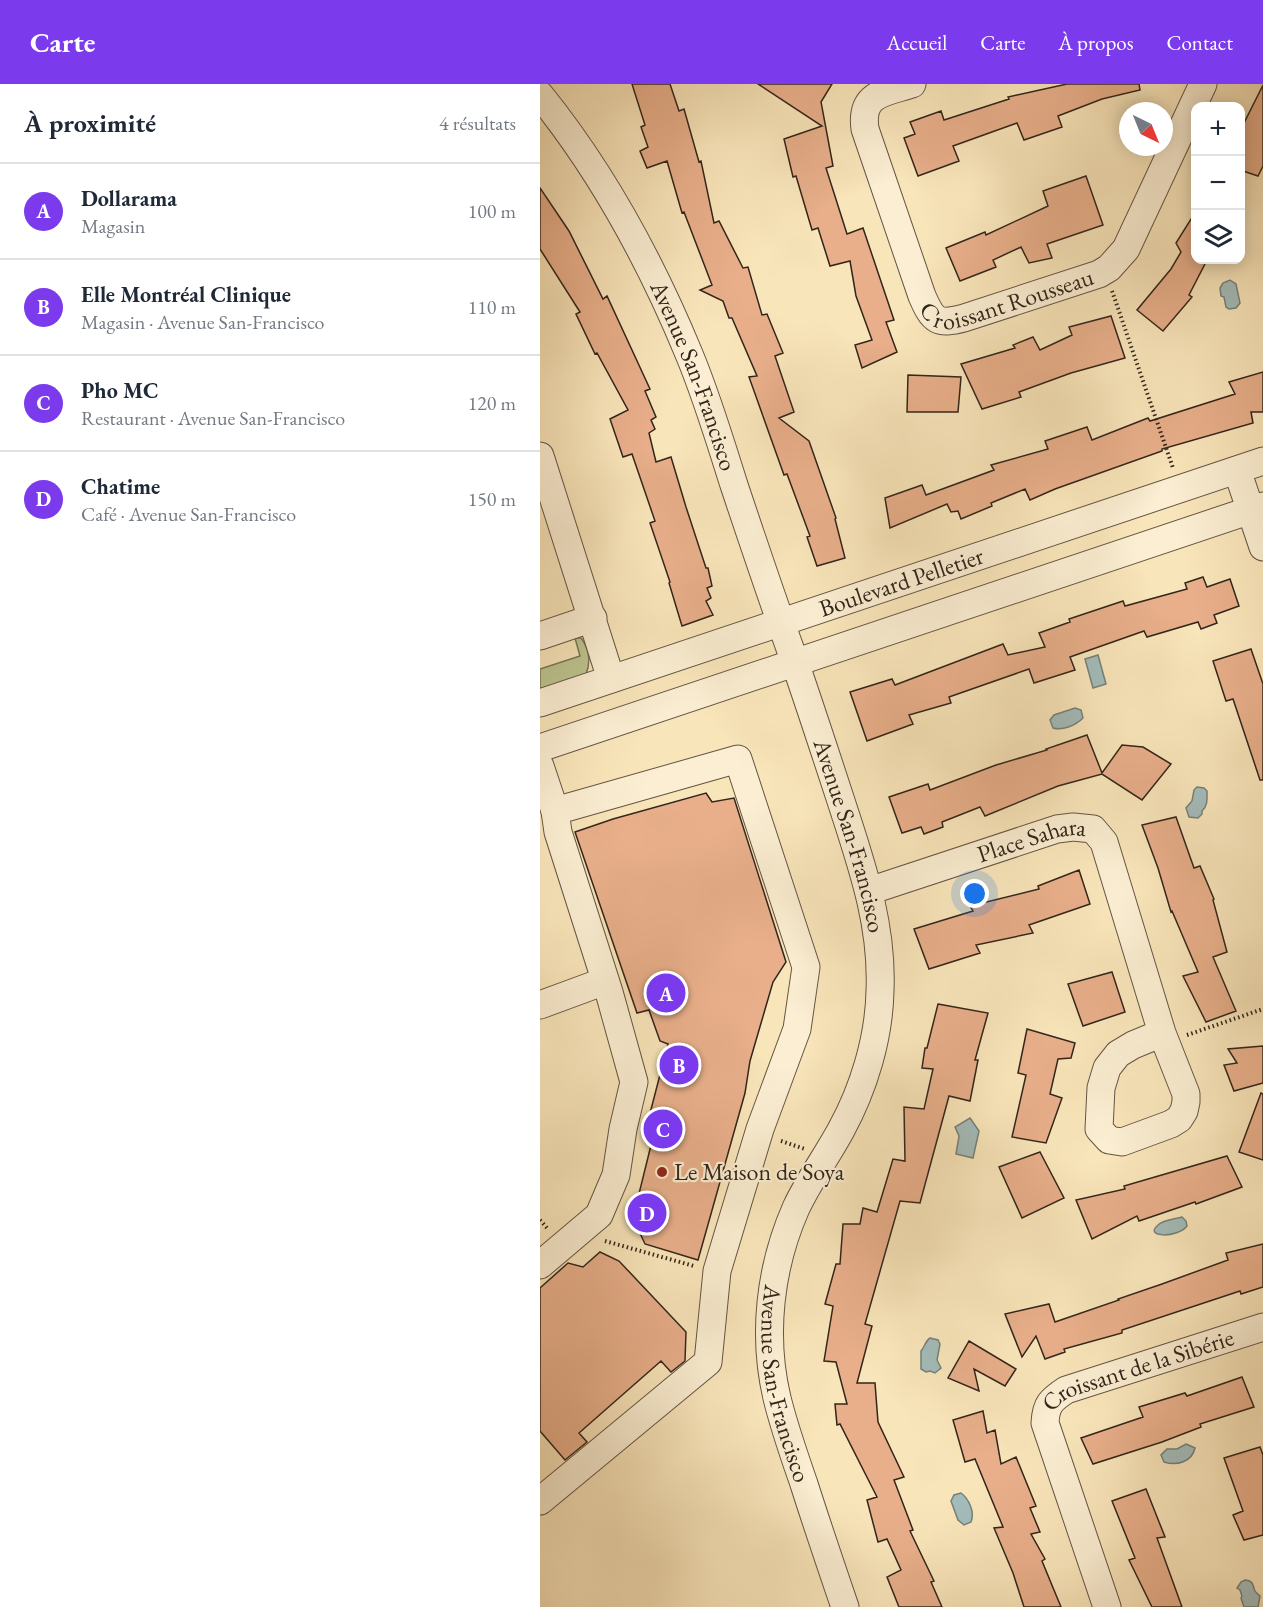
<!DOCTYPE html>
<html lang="fr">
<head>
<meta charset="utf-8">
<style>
	body { margin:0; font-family:"EB Garamond",serif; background:#f2f2f3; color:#1f2937 }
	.controls { position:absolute; right:18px; top:18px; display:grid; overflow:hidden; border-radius:12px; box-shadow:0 3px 15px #0003 }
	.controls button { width:54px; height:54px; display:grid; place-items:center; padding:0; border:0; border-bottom:2px solid #e0e1e3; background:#fff; color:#1f2937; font:30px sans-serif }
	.compass { position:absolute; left:579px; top:18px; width:54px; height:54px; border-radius:50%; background:#fff; box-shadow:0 3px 15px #0003; rotate:137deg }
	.you { position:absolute; left:435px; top:810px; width:21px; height:21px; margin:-15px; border:4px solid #fff; border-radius:50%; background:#1a73e8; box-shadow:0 0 0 9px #1a73e833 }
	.badge { display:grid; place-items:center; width:39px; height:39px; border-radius:50%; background:#7c3aed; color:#fff; font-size:20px; font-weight:700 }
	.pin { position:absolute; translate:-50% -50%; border:3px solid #fff; box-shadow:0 2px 6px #0006 }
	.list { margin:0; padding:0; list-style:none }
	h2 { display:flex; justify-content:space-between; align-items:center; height:78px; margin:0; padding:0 24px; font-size:26px }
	h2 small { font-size:20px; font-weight:400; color:#747a83 }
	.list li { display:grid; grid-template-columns:39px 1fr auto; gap:18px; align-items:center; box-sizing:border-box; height:96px; padding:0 24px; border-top:2px solid #e0e1e3 }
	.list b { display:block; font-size:22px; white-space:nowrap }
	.list p { margin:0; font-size:20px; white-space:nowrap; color:#747a83 }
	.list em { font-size:20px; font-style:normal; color:#747a83 }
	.icon { flex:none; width:33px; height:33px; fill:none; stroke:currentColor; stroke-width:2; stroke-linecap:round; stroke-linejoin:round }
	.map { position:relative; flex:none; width:723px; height:1523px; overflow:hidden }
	header { display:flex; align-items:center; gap:36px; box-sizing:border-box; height:84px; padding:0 30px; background:#7c3aed; color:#fff }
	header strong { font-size:28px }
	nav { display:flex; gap:33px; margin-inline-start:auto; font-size:21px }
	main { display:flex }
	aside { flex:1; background:#fff }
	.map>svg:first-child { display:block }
	.green { fill:#bdc590; stroke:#787556; stroke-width:1.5 }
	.water { fill:#a3bcba; stroke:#76807a; stroke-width:1.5 }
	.building { fill:#e8af8a; stroke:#32251b; stroke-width:1.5 }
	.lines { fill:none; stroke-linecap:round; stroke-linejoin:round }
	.minor-casing { stroke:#645543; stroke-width:29 }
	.path { stroke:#32251b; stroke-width:4; stroke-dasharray:1.5 3; stroke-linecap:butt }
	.minor { stroke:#fbeed2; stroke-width:27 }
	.poi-dot { fill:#8f2418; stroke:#fbeed2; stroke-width:2 }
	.labels { text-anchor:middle; stroke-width:4.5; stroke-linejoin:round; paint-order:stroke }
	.street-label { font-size:24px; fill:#32251b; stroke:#fbeed2 }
	.poi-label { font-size:24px; fill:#32251b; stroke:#fbeed2; text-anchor:start }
</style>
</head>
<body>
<header>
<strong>Carte</strong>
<nav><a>Accueil</a><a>Carte</a><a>À propos</a><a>Contact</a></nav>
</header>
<main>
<aside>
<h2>À proximité<small>4 résultats</small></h2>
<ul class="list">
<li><span class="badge">A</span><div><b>Dollarama</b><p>Magasin</p></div><em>100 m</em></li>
<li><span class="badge">B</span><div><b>Elle Montréal Clinique</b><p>Magasin · Avenue San-Francisco</p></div><em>110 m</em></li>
<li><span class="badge">C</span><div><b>Pho MC</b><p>Restaurant · Avenue San-Francisco</p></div><em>120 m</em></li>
<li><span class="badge">D</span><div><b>Chatime</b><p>Café · Avenue San-Francisco</p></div><em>150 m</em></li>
</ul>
</aside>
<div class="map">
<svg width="723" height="1523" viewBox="0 0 723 1523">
	<rect width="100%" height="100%" fill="#f9e5ba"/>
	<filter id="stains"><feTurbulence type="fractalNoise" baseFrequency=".00333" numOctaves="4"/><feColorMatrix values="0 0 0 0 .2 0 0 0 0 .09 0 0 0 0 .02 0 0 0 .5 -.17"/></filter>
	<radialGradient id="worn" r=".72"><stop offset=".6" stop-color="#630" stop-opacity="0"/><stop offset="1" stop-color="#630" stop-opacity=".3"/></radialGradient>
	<path class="green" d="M35 554H41C49 564 51 578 46 590L0 605V585L40 572Z"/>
	<path class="water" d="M690 196 696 200 700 219 696 224 689 225 686 223 684 213 681 212 680 204 683 199Z
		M558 571 566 600 553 604 545 575Z
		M535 624 541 626 543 634C536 641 523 647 513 644L510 636 514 631Z
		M657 703 664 704 667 707C667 714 668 722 662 727V730L658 734 649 733 646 724 652 717 654 706Z
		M430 1034 439 1047 433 1074 416 1070 419 1052 415 1043Z
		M642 1133 646 1137 647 1142C638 1154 603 1154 618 1141 623 1136 635 1135 642 1133Z
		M390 1254 398 1256 400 1260 397 1276 401 1284 395 1289 390 1287 386 1288 381 1285V1267C385 1263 385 1257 390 1254Z
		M646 1360 655 1364C652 1378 637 1382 624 1378L621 1371 627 1365H637Z
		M421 1409C429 1415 435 1428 431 1438L424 1441 418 1436 411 1417 414 1411Z
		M705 1496C714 1497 712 1500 715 1507 716 1509 718 1510 720 1512L718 1523H704L701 1514 702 1512 700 1506 697 1504 701 1498Z"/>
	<path class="building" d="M92 0H130L139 27 144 25 159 78 161 77 174 139 179 137 203 184 208 183 222 231 227 230 243 269 235 272 254 328 239 334 269 357 296 434 295 435 305 474 277 482 267 453 270 452 247 390 244 391 209 293 217 292 192 234H189L183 217 160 206 172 201 144 128 142 129 127 77 107 84 100 67 108 63 101 43 105 41Z
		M218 0H292L281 18 293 82 286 84 307 150 323 144 354 236 346 238 357 268 322 284 315 261 332 256 316 212 310 177 290 182 278 144 272 146 256 92 253 93 244 55 282 42Z
		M527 0H599L600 6 562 15 518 32 522 43 484 56 477 39 413 62 419 77 378 92 364 54 375 50 370 38 401 27 404 36 469 15 468 13Z
		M723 1V82L718 92 700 86V47Z
		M546 92 563 141 507 160 512 174 489 179 481 163 453 176 456 183 420 197 406 164 445 148 446 151 508 122 503 107Z
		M0 104 29 147 63 215 67 212 110 305 105 307 116 333 111 336 115 345 109 349 116 378 131 373 146 423 166 484H168L172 502 167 504 171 514 166 517 173 531 142 542 129 499 130 498 110 439 115 437 92 370 83 373 70 335 88 326 57 269 55 270 36 230 40 228 0 165Z
		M656 127V176H667L649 211 652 213 623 247 597 226 631 185 641 168 636 159Z
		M571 232 585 274 531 289 479 308 481 313 442 325 421 280 475 264 473 261 493 253 500 266 532 251 529 243Z
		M723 288V328H711L713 339 622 365V367L515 405 490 416 485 405 451 419 452 422 421 435 418 427 411 428 407 420 350 444 345 414 382 401 386 411 454 386 451 381 508 365 505 357 547 343 552 356 608 334 610 337 695 310 689 298Z
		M368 291 421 293 418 328H367Z
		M663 493 667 503 690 495 699 522 674 531 677 539 661 545 658 538 607 553 604 547 530 573 535 586 494 599 489 585 409 613 411 619 369 631 373 640 327 657 310 608 352 595 355 601 463 560 468 571 505 563 499 549 530 538 529 535 583 517 585 522 647 505 645 499Z
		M711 565 723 600V696H720L693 615 686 617 673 577Z
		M547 651 562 689 582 661 603 663 631 680 602 716 562 690 518 702 445 732 440 723 402 738 403 743 384 750 381 743 362 749 349 713 388 700 390 706 456 681 507 666 506 665Z
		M166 709 172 718 194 714 246 878 233 898 210 977 205 1009 158 1176 105 1160 93 1134 114 1049 108 1037 128 960 120 957 109 926 97 929 35 748 73 735Z
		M636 733 654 784 660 782 674 815 673 816 687 868 673 873 696 927 666 938 643 892 658 888 632 827 631 828 618 784 602 741Z
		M539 786 550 820 489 841 493 849 436 861 440 869 389 885 374 845 433 827 430 822 499 805 498 802Z
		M572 888 585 928 543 942 528 900Z
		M398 920 448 929 435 976H438L430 1017 409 1012 380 1119 360 1117 325 1240 332 1242 317 1299H335L338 1338 364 1393 354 1396 373 1446 370 1447 394 1497 391 1498 402 1523H359L347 1493 361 1486 347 1455 338 1458 327 1416 337 1413 300 1340 297 1341 295 1320H307L296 1278 284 1277 293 1222 285 1220 296 1180H300L303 1140H320L323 1124 337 1128 353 1075 365 1077 364 1023 384 1025 393 985 382 984 385 964H387Z
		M487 945 535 959 531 974 518 975 510 1010 522 1014 506 1059 472 1053 486 991 478 989Z
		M723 962V999L694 1007 684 981 697 979 688 965Z
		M721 1009 723 1010V1076L699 1068Z
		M500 1068 524 1114 482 1134 459 1083Z
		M687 1072 702 1103 656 1120 655 1118 599 1137 597 1132 552 1155 536 1116 585 1105 584 1102Z
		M723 1160V1203L701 1210 700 1207 582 1246V1249L524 1265 525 1268 505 1275 496 1252 482 1273 465 1230 509 1220 515 1238 579 1216 578 1215 622 1200 688 1176 686 1169Z
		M60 1168 79 1177 146 1248 145 1277 131 1288 121 1277 39 1349 47 1358 25 1376 0 1347V1204L28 1179 43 1183Z
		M429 1257 476 1285 465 1302 434 1285 439 1307 408 1294Z
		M702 1293 714 1323 660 1340 661 1343 622 1358 553 1380 541 1354 603 1333 599 1323 645 1309 647 1312Z
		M443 1327 447 1349 455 1346 461 1380 476 1373 496 1422 490 1424 500 1448 491 1450 505 1475 502 1477 521 1523H484L473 1489 454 1444 463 1443 435 1375 425 1378 413 1336Z
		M720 1363 723 1371V1451L704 1456 693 1431 703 1427 684 1374Z
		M606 1405 625 1453 617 1454 642 1523H612L589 1476 595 1474 572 1417Z"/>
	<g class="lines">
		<defs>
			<g id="minor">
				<path id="s1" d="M372 0C344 9 320 9 325 45L382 212C393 237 397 241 424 234L559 190 569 184 586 165 663 0"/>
				<path id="s2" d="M0 11C63 89 111 178 149 270 167 313 180 357 194 401 213 458 232 514 252 570 269 619 285 668 301 717 321 779 343 840 340 907 339 954 324 1004 301 1046 287 1072 269 1096 256 1124 230 1183 222 1251 237 1314 244 1343 254 1371 264 1400 277 1441 291 1482 305 1523"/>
				<path d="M0 372 71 595"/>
				<path d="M697 386 723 463"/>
				<path d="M0 552 53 534"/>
				<path id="s3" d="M0 619 723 377"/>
				<path d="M0 664 723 422"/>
				<path d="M0 682 15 727 18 748 69 908 94 998 83 1045 76 1091 59 1131 0 1181"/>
				<path id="s4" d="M329 807 517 745 533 743 553 745 564 758 622 949 646 1010V1018L644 1027 639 1035 631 1040 582 1058 569 1056 559 1045 561 1004 567 984 578 970 593 961 622 949"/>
				<path d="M0 921 65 897"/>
				<path d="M0 1417 168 1278 177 1187 220 1045 257 945 266 883 198 675 15 727"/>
				<path id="s5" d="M567 1523 505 1339C506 1320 511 1316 526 1306L723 1243"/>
			</g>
		</defs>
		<use href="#minor" class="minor-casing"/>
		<path class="path" d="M572 207 633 384
			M647 951 723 925
			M241 1057 265 1065
			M0 1136 7 1144
			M65 1157 154 1182"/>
		<use href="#minor" class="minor"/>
	</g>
	<circle class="poi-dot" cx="122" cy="1088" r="6"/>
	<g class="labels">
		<g class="street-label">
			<text dy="8" stroke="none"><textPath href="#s1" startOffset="351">Croissant Rousseau</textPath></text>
			<text dy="8" stroke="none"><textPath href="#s2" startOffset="322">Avenue San-Francisco</textPath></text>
			<text dy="8" stroke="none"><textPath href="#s3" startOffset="381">Boulevard Pelletier</textPath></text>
			<text dy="8" stroke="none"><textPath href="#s2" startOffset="808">Avenue San-Francisco</textPath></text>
			<text dy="8" stroke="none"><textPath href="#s4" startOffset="171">Place Sahara</textPath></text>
			<text dy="8" stroke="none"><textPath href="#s5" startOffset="310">Croissant de la Sibérie</textPath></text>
			<text dy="8" stroke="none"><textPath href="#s2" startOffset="1384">Avenue San-Francisco</textPath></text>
		</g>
		<g class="poi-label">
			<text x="134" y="1096">Le Maison de Soya</text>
		</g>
	</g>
	<rect width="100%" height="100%" filter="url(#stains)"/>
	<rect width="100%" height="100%" fill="url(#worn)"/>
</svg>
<div class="controls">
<button>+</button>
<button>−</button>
<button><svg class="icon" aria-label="layers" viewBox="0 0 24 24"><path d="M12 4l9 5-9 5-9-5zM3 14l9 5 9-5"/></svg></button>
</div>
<svg class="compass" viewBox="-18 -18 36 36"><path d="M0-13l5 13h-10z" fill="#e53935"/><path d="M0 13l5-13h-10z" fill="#747a83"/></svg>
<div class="you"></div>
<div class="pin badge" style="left:126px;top:909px">A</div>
<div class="pin badge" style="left:139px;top:981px">B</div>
<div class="pin badge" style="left:123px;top:1045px">C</div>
<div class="pin badge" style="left:107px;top:1129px">D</div>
</div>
</main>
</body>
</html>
